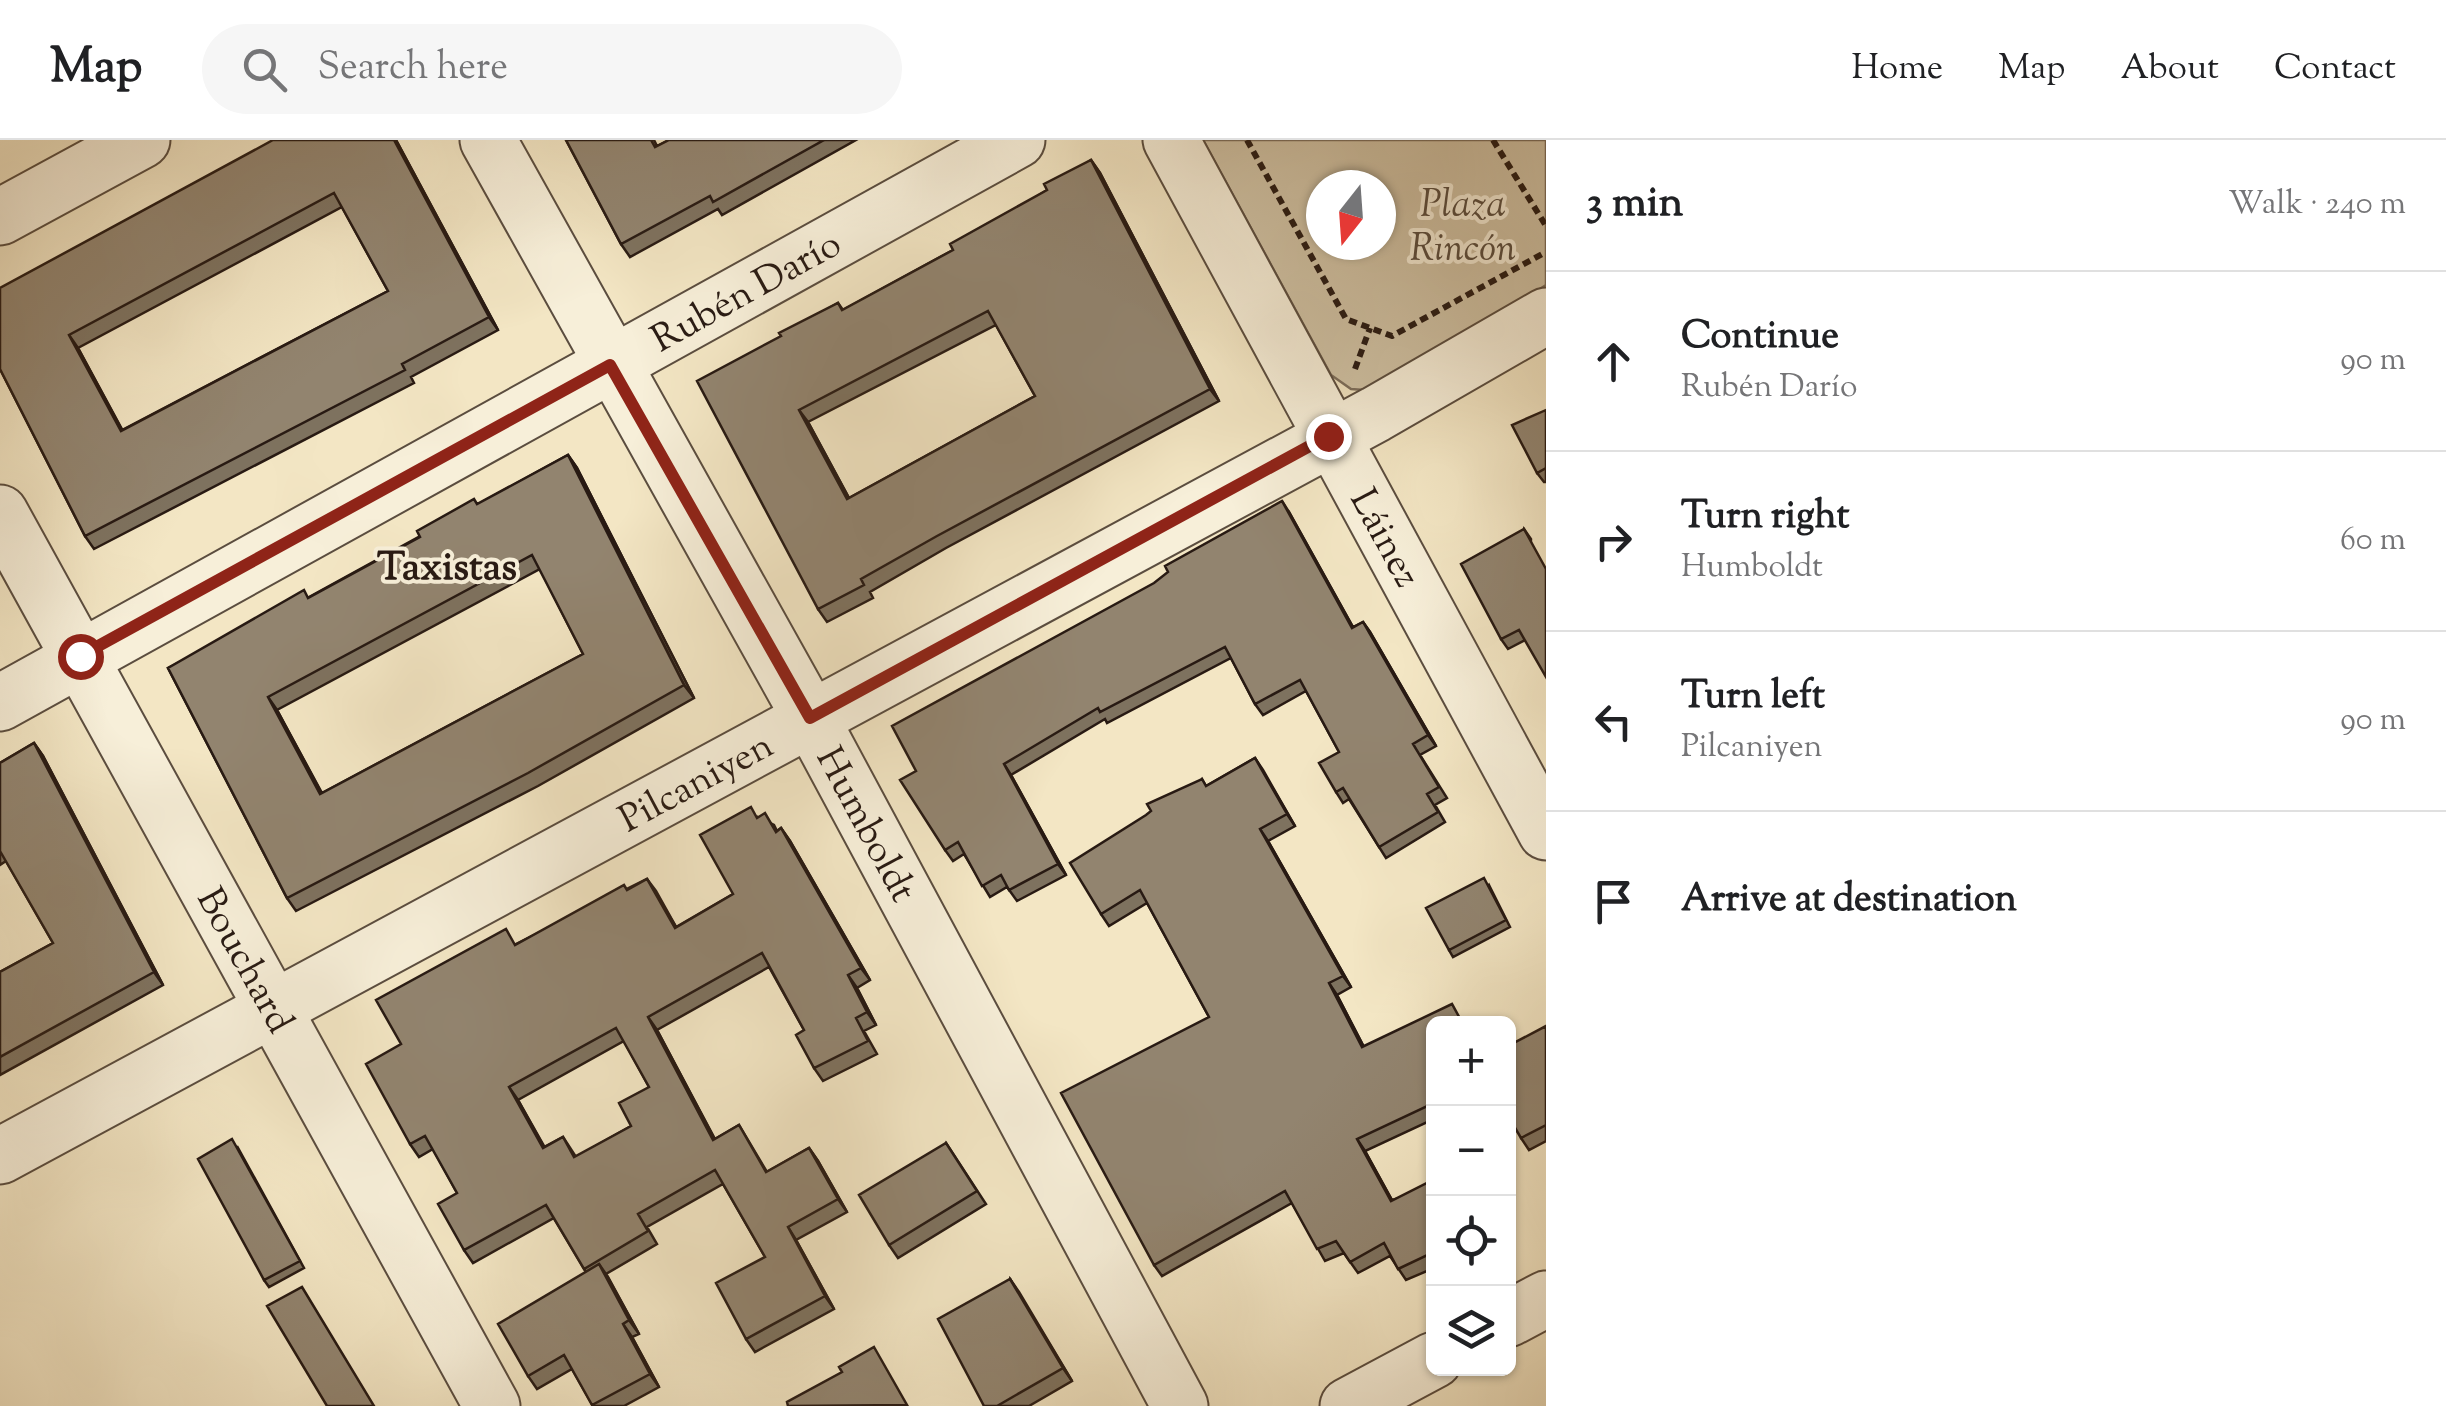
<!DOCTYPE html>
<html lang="en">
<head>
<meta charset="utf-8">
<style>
	body { margin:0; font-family:"Sorts Mill Goudy",serif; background:#f6f6f6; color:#202124 }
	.controls { position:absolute; right:30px; bottom:30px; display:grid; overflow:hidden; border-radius:15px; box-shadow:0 2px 8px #0004 }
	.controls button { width:90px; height:90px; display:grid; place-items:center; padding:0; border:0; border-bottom:2px solid #e0e0e0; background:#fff; color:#202124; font:50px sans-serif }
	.compass { position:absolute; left:1306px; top:30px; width:90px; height:90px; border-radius:50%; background:#fff; box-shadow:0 2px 8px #0004; rotate:197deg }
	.stop { position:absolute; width:30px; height:30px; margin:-22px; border:8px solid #8f2418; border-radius:50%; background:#fff }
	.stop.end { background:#8f2418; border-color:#fff; box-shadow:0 2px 10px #0008 }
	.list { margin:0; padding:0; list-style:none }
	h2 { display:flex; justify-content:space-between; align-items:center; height:130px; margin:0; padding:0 40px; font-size:42px }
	h2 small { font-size:32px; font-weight:400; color:#757577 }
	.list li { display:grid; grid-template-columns:65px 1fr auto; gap:30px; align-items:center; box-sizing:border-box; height:180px; padding:0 40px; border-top:2px solid #e0e0e0 }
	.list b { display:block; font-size:38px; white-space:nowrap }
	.list p { margin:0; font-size:32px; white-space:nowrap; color:#757577 }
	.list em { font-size:32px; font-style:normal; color:#757577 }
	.icon { flex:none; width:55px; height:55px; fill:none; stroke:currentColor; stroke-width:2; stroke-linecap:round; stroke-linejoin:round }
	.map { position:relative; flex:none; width:1546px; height:1266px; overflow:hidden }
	header { display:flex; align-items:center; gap:60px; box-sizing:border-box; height:140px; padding:0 50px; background:#fff; border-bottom:2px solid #e0e0e0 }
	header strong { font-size:48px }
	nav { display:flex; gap:55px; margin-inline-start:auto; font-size:35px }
	.search { width:700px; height:90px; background:#f6f6f6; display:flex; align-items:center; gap:25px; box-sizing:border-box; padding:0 35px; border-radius:55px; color:#757577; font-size:38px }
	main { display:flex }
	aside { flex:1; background:#fff }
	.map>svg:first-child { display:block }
	.green { fill:#d0c3a6; stroke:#7c6e5c; stroke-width:2.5; fill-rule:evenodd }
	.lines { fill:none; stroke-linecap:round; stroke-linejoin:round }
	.minor-casing { stroke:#5b4d3f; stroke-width:59 }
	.path { stroke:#281a13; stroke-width:6; stroke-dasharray:8 5; stroke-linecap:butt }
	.minor { stroke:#f7efd9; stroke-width:55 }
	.wall { fill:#7e725f; stroke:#281a13; stroke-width:2.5; fill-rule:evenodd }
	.shaded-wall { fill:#665c4e; stroke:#281a13; stroke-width:2.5 }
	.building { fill:#92846f; stroke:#281a13; stroke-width:2.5; fill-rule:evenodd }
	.route { stroke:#8f2418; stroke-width:12 }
	.labels { text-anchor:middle; stroke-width:8; stroke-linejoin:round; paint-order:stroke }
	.park-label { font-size:38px; font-style:italic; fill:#5a4d3f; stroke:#f7efd9 }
	.street-label { font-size:38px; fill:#281a13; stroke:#f7efd9 }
	.neighbourhood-label { font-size:40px; font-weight:bold; fill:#281a13; stroke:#f7efd9 }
</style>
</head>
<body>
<header>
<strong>Map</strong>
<div class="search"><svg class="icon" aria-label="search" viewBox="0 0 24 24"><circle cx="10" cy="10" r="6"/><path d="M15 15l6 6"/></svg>Search here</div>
<nav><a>Home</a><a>Map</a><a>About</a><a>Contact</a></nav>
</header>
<main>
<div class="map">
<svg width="1546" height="1266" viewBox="0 0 1546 1266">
	<rect width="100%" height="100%" fill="#f3e6c4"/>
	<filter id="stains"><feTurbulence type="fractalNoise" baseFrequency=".002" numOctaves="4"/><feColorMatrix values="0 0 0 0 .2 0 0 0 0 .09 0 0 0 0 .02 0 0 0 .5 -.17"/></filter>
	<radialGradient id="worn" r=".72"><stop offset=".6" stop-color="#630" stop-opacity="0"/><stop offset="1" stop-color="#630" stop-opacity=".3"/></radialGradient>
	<path class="green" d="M1203 0H1546V145L1378 251 1351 249 1331 235ZM1321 45H1381V105H1321Z"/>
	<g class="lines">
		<defs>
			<g id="minor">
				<path id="s1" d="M488 0 810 577 1180 1266"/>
				<path id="s2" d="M1171 0 1546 692"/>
				<path d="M0 77 142 0"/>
				<path id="s3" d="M0 373 492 1266"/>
				<path id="s4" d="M0 563 1017 0"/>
				<path id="s5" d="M0 1016 1376 274 1546 176"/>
				<path d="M1508 1179 1546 1159"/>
				<path d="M1348 1266 1434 1220"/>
			</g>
		</defs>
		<use href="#minor" class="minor-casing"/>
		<path class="path" d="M1247 0 1346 179 1392 196 1546 112
			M1493 0 1546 86
			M1355 229 1370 188"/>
		<use href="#minor" class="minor"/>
	</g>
	<path class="wall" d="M396 0 498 190 411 237 414 243 94 409 85 396 0 229ZM342 67 388 151 122 290 78 208Z
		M566 0H654L657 6 669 0H856L722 75 718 69 630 117 621 104Z
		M1091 20 1100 33 1219 261 946 408 870 452 873 458 827 482 818 469 781 196 838 163 843 170 953 110 1047 50ZM996 185 1035 256 849 358 808 282Z
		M1546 270V342H1544L1537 333Z
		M568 315 577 328 694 558 538 646 296 771 287 758 168 528 309 457ZM540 429 583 514 322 653 277 570Z
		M1289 372 1353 487 1363 482 1370 492 1436 606 1420 615 1447 658 1435 665 1445 682 1386 718 1349 659 1343 663 1336 652 1339 612 1306 551 1263 575 1255 564 1231 518 1107 583 1105 579 1011 635 1066 735 1017 761 1007 747 990 757 964 714 953 721 945 710 916 631Z
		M1524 389 1531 399 1525 500 1508 509 1501 499Z
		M34 603 43 616 163 845 0 935V832L53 803 6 721 0 725V623Z
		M1255 618 1295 686 1268 701 1351 847 1337 855 1364 907 1434 884V979L1365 1011 1392 1060 1434 1049V1128L1406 1140 1390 1116 1358 1133 1344 1113 1325 1121 1292 1063 1162 1136 1154 1125 1209 877 1147 763 1109 786 1101 774 1202 639 1206 646Z
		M758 677 774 685 777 691 781 688 790 701 870 840 857 848 876 885 864 891 877 914 823 941 814 928 804 890 769 827 657 890 715 999 739 985 767 1032 809 1008 818 1021 847 1072 796 1100 834 1169 755 1212 746 1199 765 1117 723 1044 647 1087 657 1104 606 1134 639 1194 632 1197 659 1247 624 1266H593L572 1229 537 1249 528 1236 586 1132 554 1078 473 1123 464 1110 457 1053 433 1009 419 1017 410 1004 401 904 516 804 647 739 676 787 733 754ZM624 901 649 947 631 986 576 1017 563 997 544 1007 518 960Z
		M1489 745 1510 787 1453 817 1449 810Z
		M1546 886V1001L1529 1010 1521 998Z
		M946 1003 986 1064 898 1118 889 1105Z
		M237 1006 304 1128 269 1147 264 1140Z
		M1010 1139 1072 1241 1029 1266H984Z"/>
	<path class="shaded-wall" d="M394 0H396L498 190 489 177Z
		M1091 20 1100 33 1219 261 1210 249Z
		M69 195 78 208 130 304 121 291Z
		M799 270 808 282 856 371 847 359Z
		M568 315 577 328 694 558 684 545Z
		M1282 361 1289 372 1359 498 1352 488Z
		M1363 482 1370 492 1436 606 1428 595Z
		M268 557 277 570 329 667 320 654Z
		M34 603 43 616 163 845 154 832Z
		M1255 618 1263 630 1295 686 1287 674Z
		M1004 624 1011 635 1066 735 1058 724Z
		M781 688 790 701 870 840 861 828Z
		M1260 689 1268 701 1351 847 1343 836Z
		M647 739 656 751 684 801 675 788Z
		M848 835 857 848 876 885 867 872Z
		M1329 843 1337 855 1370 919 1362 907Z
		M648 877 657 890 722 1013 713 1000Z
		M509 947 518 960 552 1020 543 1008Z
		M1357 999 1365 1011 1399 1073 1391 1061Z
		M809 1008 818 1021 847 1072 838 1059Z
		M788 1087 796 1100 834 1169 825 1156Z
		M599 1124 608 1137 639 1194 629 1180Z
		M1010 1139 1019 1152 1072 1241 1063 1228Z
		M623 1184 632 1197 659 1247 650 1234Z"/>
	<path class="building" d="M273 0H394L489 177 402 224 405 230 85 396 0 229V148ZM334 53 388 151 121 291 69 195Z
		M566 0H651L655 7 669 0H824L713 62 710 56 621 104Z
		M1091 20 1210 249 937 396 861 439 864 445 818 469 697 241 781 196 779 193 838 163 842 170 953 110 950 104 1047 50 1044 44ZM988 171 1035 256 847 359 799 270Z
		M1546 270V328L1537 333 1512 285Z
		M568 315 684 545 528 633 287 758 168 528 304 450 308 458 420 397 417 391 474 359 477 364ZM532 415 583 514 320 654 268 557Z
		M1282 361 1352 488 1363 482 1428 595 1413 604 1439 647 1427 654 1438 672 1379 707 1343 648 1336 652 1319 623 1339 612 1300 540 1255 564 1225 507 1100 572 1098 568 1004 624 1058 724 1009 750 1001 735 982 746 958 702 945 710 900 640 916 631 892 586 1154 443 1168 432 1165 426Z
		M1524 389 1546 429V537L1519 490 1501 499 1461 424Z
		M34 603 154 832 0 917V832L53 803 0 711V623Z
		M1255 618 1287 674 1260 689 1343 836 1329 843 1362 907 1452 864 1463 884H1434V963L1357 999 1391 1061 1429 1042 1434 1051V1112L1398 1129 1384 1103 1350 1122 1336 1101 1317 1109 1285 1051 1154 1125 1061 953 1209 877 1140 750 1101 774 1070 723 1146 675 1151 671 1147 664 1202 639 1206 646Z
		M751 667 757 678 765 673 776 692 781 688 861 828 848 835 867 872 856 878 868 901 814 928 796 895 804 890 762 813 648 877 713 1000 739 985 766 1032 809 1008 838 1059 788 1087 825 1156 746 1199 716 1143 765 1117 715 1030 638 1074 648 1091 584 1129 546 1065 464 1110 438 1064 457 1053 425 996 410 1004 366 924 401 904 376 860 506 789 515 805 624 745 627 750 647 739 675 788 733 754 700 695ZM616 888 649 947 619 963 631 986 574 1017 563 997 543 1008 509 947Z
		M1484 738 1506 780 1449 810 1426 768Z
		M1546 886V985L1521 998 1508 976V906Z
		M232 999 300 1121 264 1140 198 1019Z
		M946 1003 977 1051 889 1105 859 1055Z
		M599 1124 629 1180 623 1184 650 1234 592 1265 564 1215 528 1236 498 1184Z
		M1010 1139 1063 1228 997 1266H984L938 1179Z
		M302 1147 374 1266H327L267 1166Z
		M874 1207 907 1265 788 1266 787 1262 842 1232 839 1227Z"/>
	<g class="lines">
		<path class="route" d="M80 516 610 225 810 578 1328 296"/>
	</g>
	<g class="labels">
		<g class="park-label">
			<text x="1463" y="76">Plaza<tspan x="1463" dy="44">Rincón</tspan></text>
		</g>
		<g class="street-label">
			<text dy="13" stroke="none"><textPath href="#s4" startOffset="852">Rubén Darío</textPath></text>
			<text dy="13" stroke="none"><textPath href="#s2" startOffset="452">Láinez</textPath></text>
			<text dy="13" stroke="none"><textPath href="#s5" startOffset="790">Pilcaniyen</textPath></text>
			<text dy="13" stroke="none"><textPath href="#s1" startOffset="782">Humboldt</textPath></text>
			<text dy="13" stroke="none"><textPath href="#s3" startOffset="510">Bouchard</textPath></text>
		</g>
		<g class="neighbourhood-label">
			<text x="447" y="439">Taxistas</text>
		</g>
	</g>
	<rect width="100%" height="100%" filter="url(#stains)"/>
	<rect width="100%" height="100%" fill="url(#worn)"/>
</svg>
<div class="controls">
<button>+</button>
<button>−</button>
<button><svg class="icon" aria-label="locate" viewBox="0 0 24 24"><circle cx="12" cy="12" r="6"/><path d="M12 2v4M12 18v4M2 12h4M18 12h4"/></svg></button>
<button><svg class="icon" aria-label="layers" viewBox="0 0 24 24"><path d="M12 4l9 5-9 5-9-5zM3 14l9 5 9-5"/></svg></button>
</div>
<svg class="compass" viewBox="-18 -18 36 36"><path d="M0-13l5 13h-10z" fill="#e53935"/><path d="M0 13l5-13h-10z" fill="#757577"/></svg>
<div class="stop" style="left:80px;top:516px"></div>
<div class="stop end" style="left:1328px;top:296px"></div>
</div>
<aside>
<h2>3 min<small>Walk · 240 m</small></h2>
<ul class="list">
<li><svg class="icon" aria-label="ahead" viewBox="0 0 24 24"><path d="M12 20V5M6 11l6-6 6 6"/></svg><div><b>Continue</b><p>Rubén Darío</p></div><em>90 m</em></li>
<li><svg class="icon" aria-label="right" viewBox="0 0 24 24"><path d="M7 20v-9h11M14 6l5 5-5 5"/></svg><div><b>Turn right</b><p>Humboldt</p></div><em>60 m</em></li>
<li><svg class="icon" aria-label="left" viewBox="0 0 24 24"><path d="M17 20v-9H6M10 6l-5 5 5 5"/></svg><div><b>Turn left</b><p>Pilcaniyen</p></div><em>90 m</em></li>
<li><svg class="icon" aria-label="arrive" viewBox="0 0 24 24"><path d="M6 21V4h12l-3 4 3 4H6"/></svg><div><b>Arrive at destination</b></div></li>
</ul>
</aside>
</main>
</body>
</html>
